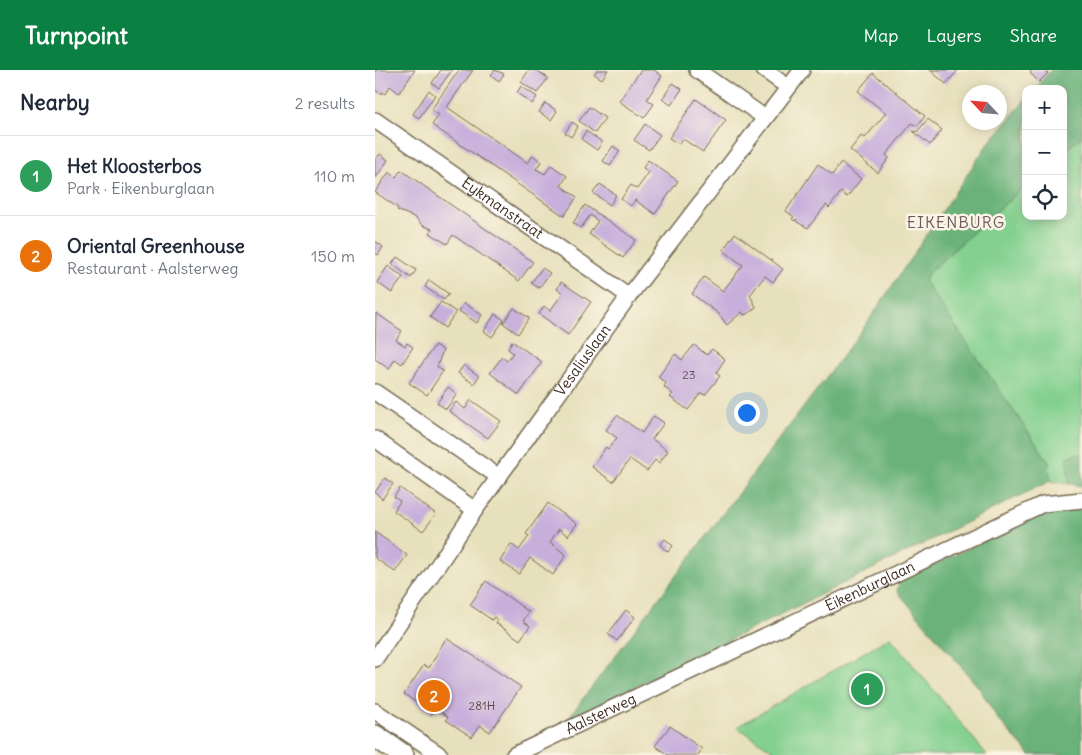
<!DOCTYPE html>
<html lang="en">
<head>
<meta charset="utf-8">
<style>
	body { margin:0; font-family:Delius,sans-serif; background:#f2f2f3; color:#1f2937 }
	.controls { position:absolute; right:15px; top:15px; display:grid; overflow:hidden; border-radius:10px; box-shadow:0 2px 12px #0003 }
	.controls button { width:45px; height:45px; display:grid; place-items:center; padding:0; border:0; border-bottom:1px solid #e0e1e3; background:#fff; color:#1f2937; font:25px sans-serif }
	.compass { position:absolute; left:587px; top:15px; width:45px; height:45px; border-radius:50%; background:#fff; box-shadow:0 2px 12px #0003; rotate:296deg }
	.you { position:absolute; left:371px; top:342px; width:18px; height:18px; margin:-12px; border:4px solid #fff; border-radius:50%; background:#1a73e8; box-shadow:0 0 0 8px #1a73e833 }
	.badge { display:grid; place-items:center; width:32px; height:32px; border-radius:50%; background:#0b8043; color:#fff; font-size:16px; font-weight:700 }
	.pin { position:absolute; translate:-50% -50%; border:2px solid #fff; box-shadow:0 1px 5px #0006 }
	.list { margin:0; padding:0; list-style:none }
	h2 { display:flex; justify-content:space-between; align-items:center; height:65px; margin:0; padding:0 20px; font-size:21px }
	h2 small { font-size:16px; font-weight:400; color:#747a83 }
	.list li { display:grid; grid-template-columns:32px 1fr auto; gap:15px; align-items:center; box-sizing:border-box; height:80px; padding:0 20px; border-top:1px solid #e0e1e3 }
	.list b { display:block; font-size:19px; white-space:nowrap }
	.list p { margin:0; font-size:16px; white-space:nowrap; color:#747a83 }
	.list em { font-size:16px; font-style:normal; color:#747a83 }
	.icon { flex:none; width:28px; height:28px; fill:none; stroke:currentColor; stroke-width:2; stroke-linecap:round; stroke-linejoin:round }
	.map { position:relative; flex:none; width:707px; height:685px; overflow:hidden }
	header { display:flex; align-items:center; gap:30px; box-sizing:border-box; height:70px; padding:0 25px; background:#0b8043; color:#fff }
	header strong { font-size:24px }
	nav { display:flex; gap:28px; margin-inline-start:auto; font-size:18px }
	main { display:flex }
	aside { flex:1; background:#fff }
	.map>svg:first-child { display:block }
	.green { fill:#83d08f; stroke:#5f7d56 }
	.forest { fill:#6ab27a; stroke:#526e4c }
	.building { fill:#c7afdb }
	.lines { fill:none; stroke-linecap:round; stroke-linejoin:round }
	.minor-casing { stroke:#776a55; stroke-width:18 }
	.secondary-casing { stroke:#776a55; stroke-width:24 }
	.minor { stroke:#fff; stroke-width:15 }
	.secondary { stroke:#fff; stroke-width:21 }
	.labels { text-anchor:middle; stroke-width:5; stroke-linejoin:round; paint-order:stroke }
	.number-label { font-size:12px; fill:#5e4b4d }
	.street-label { font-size:15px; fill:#3b2a1e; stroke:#fcf5e5 }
	.neighbourhood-label { font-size:16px; letter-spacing:1px; fill:#6c5960; stroke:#fcf5e5 }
</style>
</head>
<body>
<header>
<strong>Turnpoint</strong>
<nav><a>Map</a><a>Layers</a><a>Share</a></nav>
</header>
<main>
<aside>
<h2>Nearby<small>2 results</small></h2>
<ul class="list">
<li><span class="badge" style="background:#2e9e5b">1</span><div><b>Het Kloosterbos</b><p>Park · Eikenburglaan</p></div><em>110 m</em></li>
<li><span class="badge" style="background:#e8710a">2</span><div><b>Oriental Greenhouse</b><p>Restaurant · Aalsterweg</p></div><em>150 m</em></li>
</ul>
</aside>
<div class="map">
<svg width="707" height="685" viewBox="0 0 707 685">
	<rect width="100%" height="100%" fill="#fcf5e5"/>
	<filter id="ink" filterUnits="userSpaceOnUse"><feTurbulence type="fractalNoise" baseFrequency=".02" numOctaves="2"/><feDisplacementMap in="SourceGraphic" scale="10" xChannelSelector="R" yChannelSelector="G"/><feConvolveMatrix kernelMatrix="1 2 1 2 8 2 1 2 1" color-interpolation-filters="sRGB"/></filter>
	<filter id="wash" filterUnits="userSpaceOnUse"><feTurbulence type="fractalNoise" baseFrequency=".0096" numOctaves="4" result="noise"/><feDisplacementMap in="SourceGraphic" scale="20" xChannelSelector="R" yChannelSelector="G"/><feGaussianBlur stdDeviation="1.12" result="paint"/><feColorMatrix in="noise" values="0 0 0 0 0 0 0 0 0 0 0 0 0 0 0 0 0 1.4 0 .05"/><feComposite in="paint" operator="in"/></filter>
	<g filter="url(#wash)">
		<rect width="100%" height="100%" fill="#e7e0bc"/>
		<path class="green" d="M707 66V384L692 387 694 414 675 411 674 392 549 211 553 203 651 115V146H688V82Z
			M515 567 612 685H405L362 657Z"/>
		<path class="forest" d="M676 0H707V66L688 82V19H660Z
			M651 29V115L553 203 549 211 674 392 675 411 191 651 490 256 612 75Z
			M700 384H707V416L694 414 692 387Z
			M707 437V685H655L622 648 604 618 522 521 525 511 666 444 681 439Z"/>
		<g id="blocks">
			<path class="building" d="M0 0H40L24 23 15 16 10 24 7 22 6 24 0 20Z
				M66 0H77L64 18 57 13Z
				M84 0H98L72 37 153 93 158 85 166 92 161 99 170 104 176 95 192 106 186 116 202 127 189 146 57 55 64 45 56 40Z
				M120 0 129 4 124 11 116 5Z
				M154 0H161L173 8 162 23 146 12Z
				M222 0H233L227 9 219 4Z
				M266 0H279L287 6 272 29 279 34 269 48 244 31Z
				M555 0H583L571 14Z
				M657 0H670L673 3 664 12 655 3Z
				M498 3 550 46 542 56 537 53 511 85 514 88 503 103 475 80 486 66 490 68 511 43 483 21Z
				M298 13 307 19 296 35 287 29Z
				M146 16 162 27 157 34 142 23Z
				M54 20 60 25 44 48 38 44Z
				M321 29 351 50 328 82 308 69 304 74 294 68Z
				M170 33 182 41 176 50 164 42Z
				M214 37 230 48 220 63 204 51Z
				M553 49 567 60 555 75 538 61 542 62Z
				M197 52 203 56 196 67 190 63Z
				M270 54 285 65 274 80 259 70Z
				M211 61 227 72 222 80 206 69Z
				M238 76 245 81 235 96 228 91Z
				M5 84 13 90 0 109V90Z
				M273 90 303 111 280 144 260 130 256 136 246 129 256 115 262 119 274 102 268 98Z
				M466 93 486 109 472 127 466 122 454 138 451 135 433 158 422 152 421 149 419 151 417 149 419 147 411 141 443 94 457 105Z
				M26 100 158 192 144 211 78 165 72 174 55 163 57 159 47 155 41 148 22 140 23 138 0 122 14 102 21 107Z
				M225 114 241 125 235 135 218 123Z
				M210 135 261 170 248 188 214 164 223 151 215 145 206 158 198 153Z
				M360 163 408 199 398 212 390 206 375 225 381 237 374 243 369 245 367 242 352 255 344 244 317 224 329 207 348 221 368 195 348 180Z
				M0 171 8 177 3 185 0 183Z
				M22 187 41 200 36 208 17 194Z
				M13 196 28 207 17 223 2 212Z
				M167 198 175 203 164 218 156 213Z
				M54 210 74 224 69 230 50 217Z
				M186 212 216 232 193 265 164 244 169 236 175 241 188 223 182 219Z
				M66 232 81 242 70 258 55 247Z
				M89 233 107 245 102 253 84 241Z
				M139 238 154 248 143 264 128 253Z
				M1 243 27 261 21 270 30 276 32 273 38 277 27 294 20 289 14 299 0 289Z
				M120 244 129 250 117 267 109 261Z
				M137 271 167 292 144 325 115 303 127 287 132 291 138 283 133 279Z
				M60 275 68 280 62 297 68 301 52 325 34 313Z
				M319 275 332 285 337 279 350 289 341 303 345 306 330 325 326 323 313 340 295 327 298 324 289 317 291 313 283 307 300 284 307 290Z
				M89 295 104 306 99 314 83 303Z
				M73 317 82 324 71 339 62 333Z
				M96 330 126 351 113 368 74 341 81 332 90 339Z
				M242 345 267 363 279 346 289 353 277 369 293 381 284 393 280 390 272 401 255 389 238 412 217 397 231 377 233 379 242 368 231 360Z
				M10 408 18 414 7 429 0 422Z
				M25 418 61 444 48 461 19 441 25 431 19 427Z
				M173 433 202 454 193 466 184 459 175 472 191 485 178 505 155 488 144 504 125 491 136 474 144 480 154 466 151 464Z
				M0 462 32 485 20 502 0 488Z
				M290 469 298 476 293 482 285 475Z
				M111 511 154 542 148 551 155 556 145 570 121 553 123 550 119 547 117 550 95 535Z
				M251 540 260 547 242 571 233 564Z
				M71 568 146 617 115 662 105 655 97 667 71 650 73 647 61 638 57 644 29 624 49 595 54 598Z
				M295 656 327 679 323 685H293L280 676Z"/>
		</g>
	</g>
	<g filter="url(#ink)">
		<use href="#blocks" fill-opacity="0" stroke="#776a55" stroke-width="1"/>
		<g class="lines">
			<defs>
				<g id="minor">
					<path d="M322 0 389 47"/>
					<path d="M389 0 413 17"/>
					<path id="s1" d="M0 50 254 226"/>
					<path d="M0 322 124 407"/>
					<path d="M0 369 100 440"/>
					<path id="s2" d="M0 589 100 440 254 226 427 0"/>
					<path d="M0 641 65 685"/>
					<path id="s3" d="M139 685 668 434 707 430"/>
				</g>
				<path id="secondary" d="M0 666 28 685"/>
			</defs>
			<use href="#minor" class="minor-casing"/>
			<use href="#secondary" class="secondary-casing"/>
			<use href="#minor" class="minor"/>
			<use href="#secondary" class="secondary"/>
		</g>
	</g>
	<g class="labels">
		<g class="number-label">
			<text x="314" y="309">23</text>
			<text x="107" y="640">281H</text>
		</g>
		<g class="street-label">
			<text dy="5" stroke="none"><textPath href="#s1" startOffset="155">Eykmanstraat</textPath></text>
			<text dy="5" stroke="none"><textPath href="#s2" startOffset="364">Vesaliuslaan</textPath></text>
			<text dy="5" stroke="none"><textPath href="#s3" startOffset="394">Eikenburglaan</textPath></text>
			<text dy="5" stroke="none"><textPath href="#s3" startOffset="96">Aalsterweg</textPath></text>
		</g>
		<g class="neighbourhood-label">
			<text x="581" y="158">EIKENBURG</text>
		</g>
	</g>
</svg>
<div class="controls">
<button>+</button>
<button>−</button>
<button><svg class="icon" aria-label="locate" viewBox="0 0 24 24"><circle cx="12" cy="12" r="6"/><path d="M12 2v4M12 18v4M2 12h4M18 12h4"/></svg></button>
</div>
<svg class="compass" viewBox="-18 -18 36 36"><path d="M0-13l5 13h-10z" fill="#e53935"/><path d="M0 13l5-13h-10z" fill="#747a83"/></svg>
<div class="you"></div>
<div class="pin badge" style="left:492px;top:619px;background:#2e9e5b">1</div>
<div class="pin badge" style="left:59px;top:626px;background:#e8710a">2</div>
</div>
</main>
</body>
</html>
